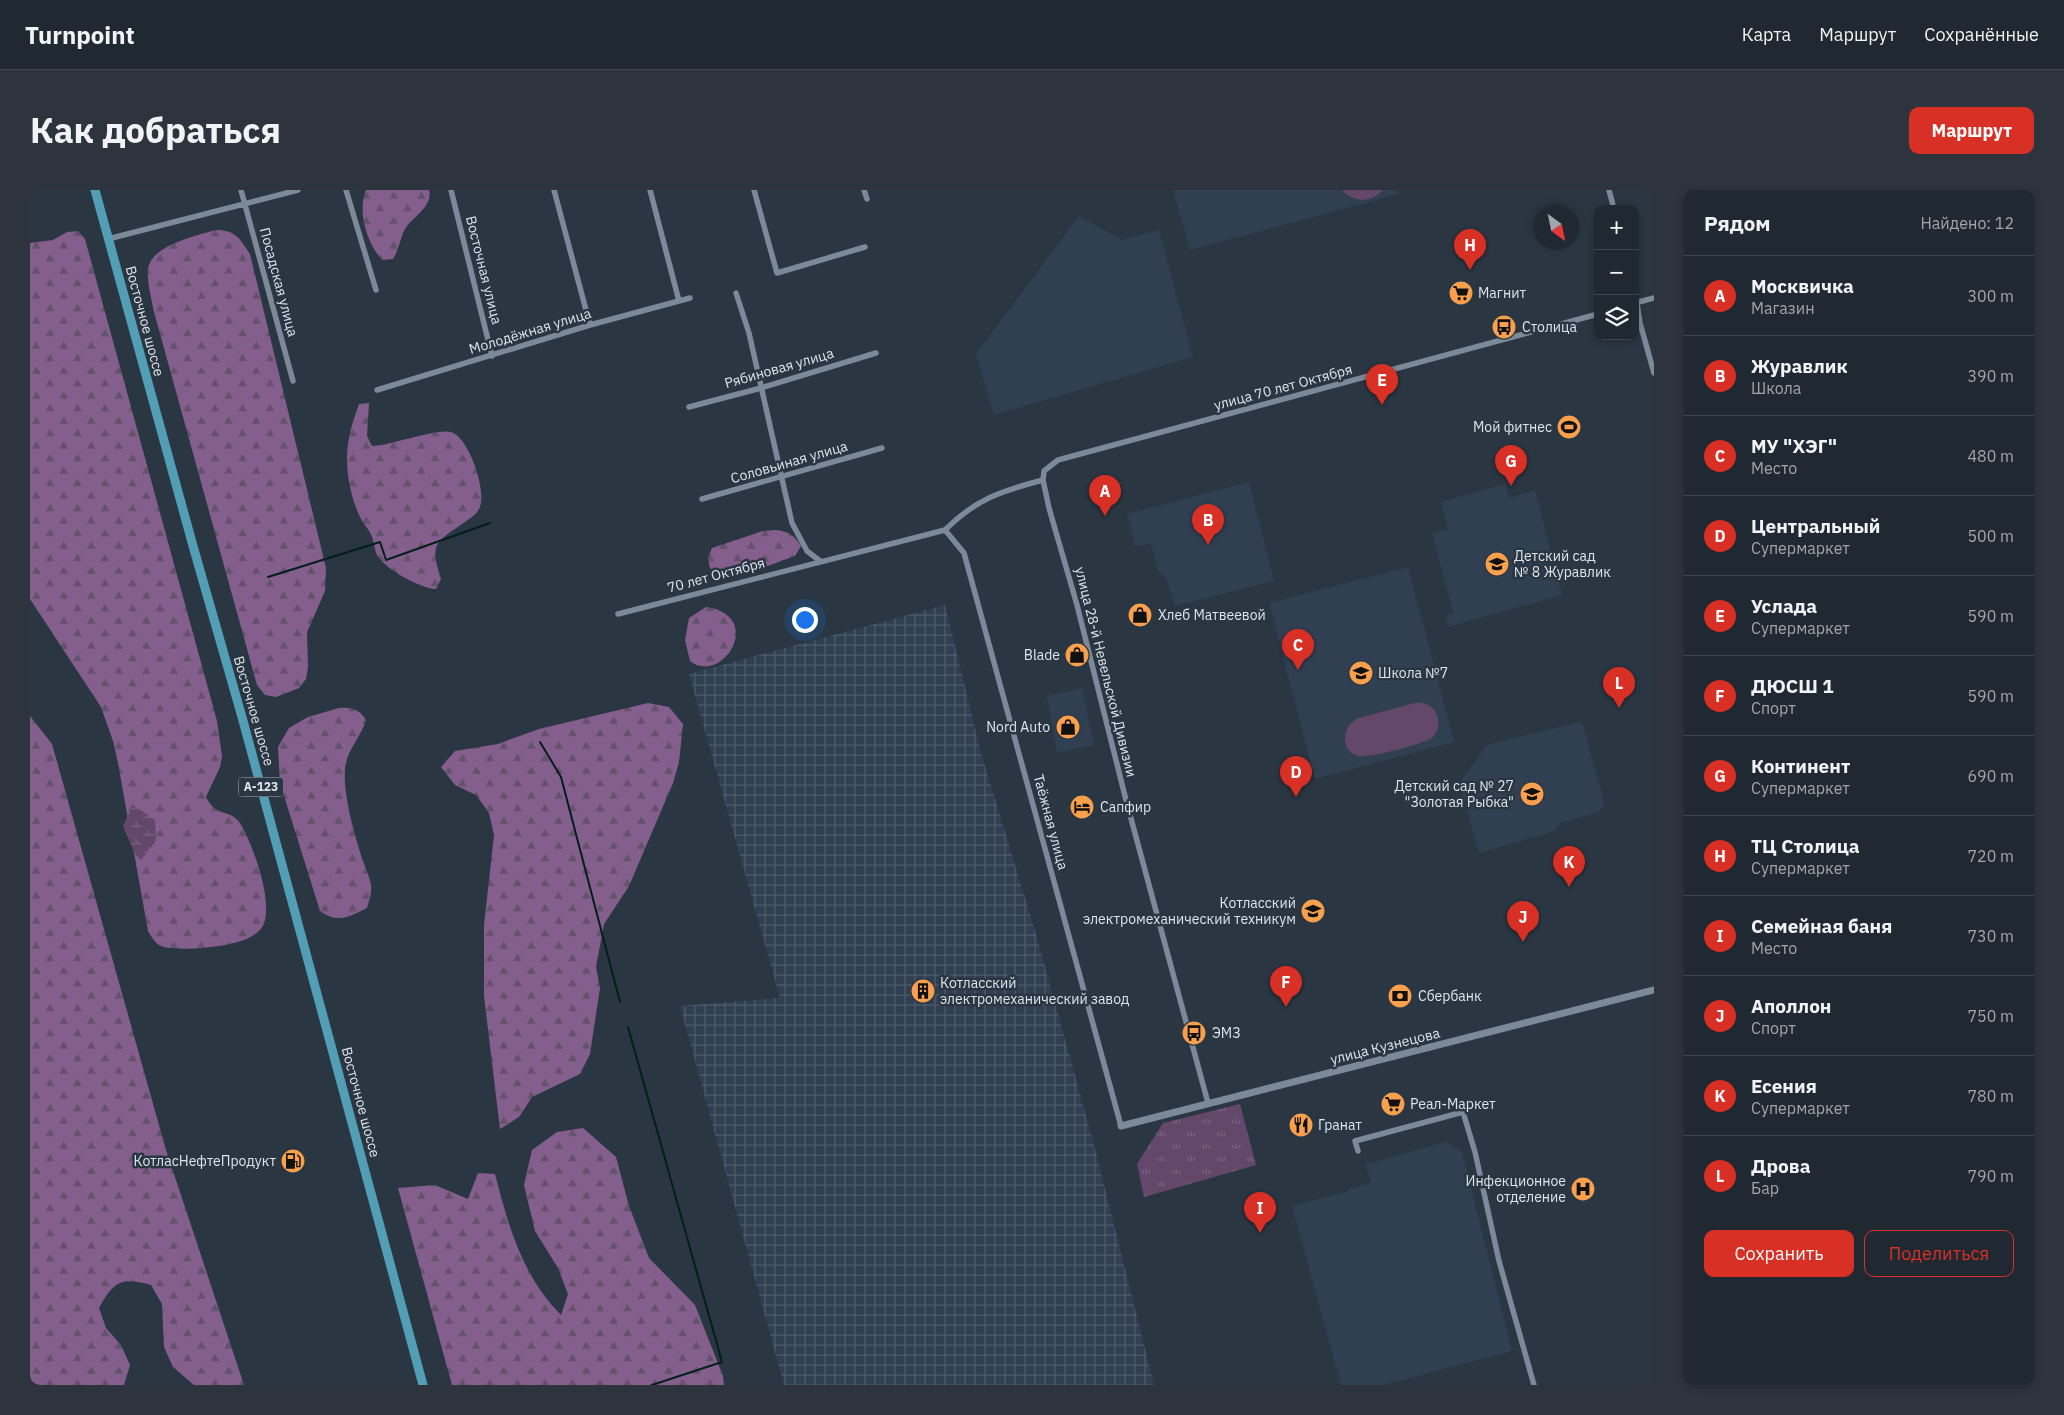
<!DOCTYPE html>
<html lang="ru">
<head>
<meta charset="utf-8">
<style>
	body { margin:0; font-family:"IBM Plex Sans",sans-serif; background:#2d343e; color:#f1f3f6 }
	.controls { position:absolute; right:15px; top:15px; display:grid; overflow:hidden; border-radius:10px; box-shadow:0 2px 8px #0003 }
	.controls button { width:45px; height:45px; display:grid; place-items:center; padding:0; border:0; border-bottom:1px solid #3d444d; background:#202832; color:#f1f3f6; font:25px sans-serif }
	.compass { position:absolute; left:1504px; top:15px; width:45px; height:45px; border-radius:50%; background:#202832; box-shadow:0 2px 8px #0003; rotate:147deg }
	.you { position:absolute; left:774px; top:429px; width:18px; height:18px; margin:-12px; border:4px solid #fff; border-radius:50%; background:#1a73e8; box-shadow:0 0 0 8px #1a73e833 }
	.badge { display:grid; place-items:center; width:32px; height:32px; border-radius:50%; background:#d93025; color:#fff; font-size:16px; font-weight:700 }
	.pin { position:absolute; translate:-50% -41px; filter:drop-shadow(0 1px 2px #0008) }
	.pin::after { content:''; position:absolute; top:26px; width:18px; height:15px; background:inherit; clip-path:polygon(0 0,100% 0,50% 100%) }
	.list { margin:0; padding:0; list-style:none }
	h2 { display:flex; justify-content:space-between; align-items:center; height:65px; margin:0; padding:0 20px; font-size:21px }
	h2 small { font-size:16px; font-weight:400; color:#a2a6ac }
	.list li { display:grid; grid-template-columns:32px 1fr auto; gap:15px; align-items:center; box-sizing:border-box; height:80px; padding:0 20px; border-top:1px solid #3d444d }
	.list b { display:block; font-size:19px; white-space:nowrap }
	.list p { margin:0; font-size:16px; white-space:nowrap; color:#a2a6ac }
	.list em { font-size:16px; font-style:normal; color:#a2a6ac }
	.actions { display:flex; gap:10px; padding:15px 20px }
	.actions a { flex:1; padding:11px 0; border:1px solid #d93025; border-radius:10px; text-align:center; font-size:18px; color:#d93025 }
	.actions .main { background:#d93025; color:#fff }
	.icon { flex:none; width:28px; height:28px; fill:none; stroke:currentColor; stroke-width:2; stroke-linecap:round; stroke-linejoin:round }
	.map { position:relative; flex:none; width:1624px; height:1195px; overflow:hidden; border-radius:10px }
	header { display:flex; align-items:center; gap:30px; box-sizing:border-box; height:70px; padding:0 25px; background:#202832; border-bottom:1px solid #3d444d }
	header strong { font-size:24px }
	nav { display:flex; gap:28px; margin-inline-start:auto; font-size:18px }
	.intro { display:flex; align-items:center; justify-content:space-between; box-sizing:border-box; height:120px; padding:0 30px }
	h1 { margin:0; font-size:35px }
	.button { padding:12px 22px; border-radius:10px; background:#d93025; color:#fff; font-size:18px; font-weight:700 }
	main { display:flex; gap:30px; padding:0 30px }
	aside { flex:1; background:#202832; border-radius:10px; box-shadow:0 2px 8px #0003 }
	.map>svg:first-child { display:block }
	.built { fill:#304052 }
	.industrial { fill:url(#industrial-grid) }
	.forest { fill:url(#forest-firs) }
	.wetland { fill:url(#wetland-marsh) }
	.park { fill:url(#park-tufts) }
	.pitch { fill:#64486b }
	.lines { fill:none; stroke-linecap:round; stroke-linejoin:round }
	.stream { stroke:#041e1a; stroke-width:2 }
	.minor { stroke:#7c8998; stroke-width:5.5 }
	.tertiary { stroke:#7c8998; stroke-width:7 }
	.primary { stroke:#519eb5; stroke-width:9 }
	.labels { text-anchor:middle; stroke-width:5; stroke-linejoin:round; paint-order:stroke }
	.shield { fill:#2a3642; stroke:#a7b0ba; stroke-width:1 }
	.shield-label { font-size:12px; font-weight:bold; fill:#dde4ed }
	.street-label { font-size:14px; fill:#dde4ed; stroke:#2a3642 }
	.poi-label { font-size:14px; fill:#dde4ed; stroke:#2a3642; text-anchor:start }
</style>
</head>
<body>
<header>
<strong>Turnpoint</strong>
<nav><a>Карта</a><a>Маршрут</a><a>Сохранённые</a></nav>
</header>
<div class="intro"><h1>Как добраться</h1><a class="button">Маршрут</a></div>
<main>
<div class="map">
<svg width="1624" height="1195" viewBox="0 0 1624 1195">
	<defs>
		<pattern id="industrial-grid" width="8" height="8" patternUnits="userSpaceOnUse" patternTransform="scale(1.25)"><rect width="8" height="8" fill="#304052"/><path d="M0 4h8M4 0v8" fill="none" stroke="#4e5b6b"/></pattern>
		<pattern id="forest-firs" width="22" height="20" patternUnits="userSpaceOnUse" patternTransform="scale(1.25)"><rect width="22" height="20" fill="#845f8e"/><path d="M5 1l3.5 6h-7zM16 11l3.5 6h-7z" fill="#63526a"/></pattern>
		<pattern id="wetland-marsh" width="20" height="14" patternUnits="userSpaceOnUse" patternTransform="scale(1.25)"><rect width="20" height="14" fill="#64486b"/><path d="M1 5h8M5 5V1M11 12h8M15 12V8" fill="none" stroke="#7a6280"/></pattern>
		<pattern id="park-tufts" width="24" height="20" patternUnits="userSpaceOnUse" patternTransform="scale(1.25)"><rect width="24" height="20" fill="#64486b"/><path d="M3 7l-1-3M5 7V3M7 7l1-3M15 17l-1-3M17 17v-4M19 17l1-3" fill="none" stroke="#7a6280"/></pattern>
	</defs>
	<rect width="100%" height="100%" fill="#2a3642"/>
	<path class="built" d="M1143 0H1368L1369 4 1160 60Z
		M1049 26 1091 50 1129 40 1163 167 964 225 946 164Z
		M1219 292 1244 391 1145 416 1136 388 1128 380 1121 354 1105 356 1097 324Z
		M1475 294 1479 308 1505 300 1532 405 1418 437 1415 426 1423 423 1402 343 1418 339 1411 312Z
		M1378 377 1424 552 1285 589 1239 413Z
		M1052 498 1064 555 1027 563 1017 506Z
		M1550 532 1553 534 1574 613 1569 622 1530 633 1525 641 1449 663 1429 594 1457 555Z
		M1416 952 1432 962 1482 1161 1353 1195H1311L1262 1016 1316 1002 1319 999 1341 993 1336 974Z"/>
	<path class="industrial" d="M915 415 951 563 1004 737 1063 951 1124 1195H754L650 816 750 808 659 484Z"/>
	<path class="forest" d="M336 0H399C403 15 386 25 377 36 371 43 370 58 363 69L352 70C337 53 327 22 336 0Z
		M186 40C206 40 210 49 220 64L296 378 295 401 277 442 278 477 276 489 269 498 246 507 235 505 227 495 124 122C122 111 115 86 119 75 125 55 168 45 186 40Z
		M48 41 55 49 187 531 192 566 190 577 176 607C186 628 199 618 210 633 222 652 249 723 229 741 215 754 189 756 172 758 163 759 142 759 134 757 126 755 122 748 118 741L88 573 83 551 71 517 0 409V53L23 50 37 42Z
		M339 213 337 246 342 256C363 255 406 238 421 242 439 247 458 303 449 319 446 325 440 328 435 332 406 352 399 353 411 389L406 399C390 398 359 381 349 368 344 361 345 355 342 347 340 340 333 334 330 327 319 304 314 273 319 248 321 237 325 225 329 214Z
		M745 340C758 341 764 345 771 356L765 366C747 372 709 389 690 385 686 384 683 380 680 378L678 368 682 358 733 341Z
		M676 417C730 425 700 482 671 476 667 476 663 473 660 471L655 450 659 428Z
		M618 513 639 517 653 534 649 572 643 593 599 696 574 734 566 777 570 798 560 864 550 884 502 907 489 927 470 939 454 806V735L464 645 459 623 446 605 425 595 411 577 425 561 468 554 509 539Z
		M309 518C322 517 329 519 336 530 331 547 316 561 315 579 313 603 323 639 330 662 333 673 339 684 341 695 342 703 339 711 337 718 319 727 308 734 290 721L250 593 248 557 259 538 278 527Z
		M0 526 22 554 136 960 214 1195H164L143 1177 134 1157 132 1114 121 1095C91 1087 84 1091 69 1118L76 1138 91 1155 100 1175 94 1195H0Z
		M553 938 586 967 599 1016 619 1068 665 1115 693 1186 694 1195H422L368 998 405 995 438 1009 448 983 465 984C479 1037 491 1084 531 1125L538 1104 528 1078 505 1041 494 995 502 960 527 942Z"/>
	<path class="wetland" d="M103 615 125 630 126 651 111 670 105 664 93 636Z"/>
	<path class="park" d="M1210 914 1226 975 1114 1007 1107 974 1133 933Z"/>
	<path class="pitch" d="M1312 0H1353C1341 13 1324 13 1312 0Z
		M1385 513C1402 511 1412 525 1407 541 1405 544 1403 547 1400 549 1392 554 1336 569 1328 566 1309 560 1312 535 1329 528Z"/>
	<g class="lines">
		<path class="stream" d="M238 387 350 352 356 370 460 333
			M510 552 531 587 590 812
			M598 837 692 1172 622 1195"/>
		<path class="minor" d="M211 0 263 191
			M316 0 346 100
			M421 0 462 166
			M524 0 560 135
			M620 0 649 111
			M724 0 747 83 835 57
			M834 0 837 9
			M1579 0 1584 19
			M78 49 268 0
			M1605 101 1610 133 1624 183
			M706 103 719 143 762 333 777 361 790 371
			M1605 113 1624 108
			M347 200 560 135 660 108
			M659 217 731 198 846 163
			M672 309 852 258
			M915 340 934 363 1091 936
			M588 424 915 340C946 309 971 301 1013 290
			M1178 913 1096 610 1047 415 1019 318 1013 290 1014 281 1028 270 1568 124
			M1328 961 1325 951 1433 922 1445 962 1469 1071 1504 1195"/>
		<path class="tertiary" d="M1091 936 1624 800"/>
		<path class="primary" d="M65 0 163 356 212 527 393 1195"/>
	</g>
	<defs>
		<symbol id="supermarket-disc" viewBox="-11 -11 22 22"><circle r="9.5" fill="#f8a04b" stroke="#2a3642"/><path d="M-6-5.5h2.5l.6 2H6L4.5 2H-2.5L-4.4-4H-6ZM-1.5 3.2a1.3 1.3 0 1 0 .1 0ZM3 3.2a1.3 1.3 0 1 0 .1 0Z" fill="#111"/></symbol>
		<symbol id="bus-disc" viewBox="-11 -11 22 22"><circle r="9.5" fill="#f8a04b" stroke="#2a3642"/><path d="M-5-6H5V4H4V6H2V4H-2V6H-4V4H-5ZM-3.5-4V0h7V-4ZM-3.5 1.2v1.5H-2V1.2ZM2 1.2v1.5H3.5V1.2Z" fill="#111"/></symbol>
		<symbol id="stadium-disc" viewBox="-11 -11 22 22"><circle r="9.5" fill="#f8a04b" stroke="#2a3642"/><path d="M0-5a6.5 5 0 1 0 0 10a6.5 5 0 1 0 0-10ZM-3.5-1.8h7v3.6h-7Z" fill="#111"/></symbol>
		<symbol id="school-disc" viewBox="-11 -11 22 22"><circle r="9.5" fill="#f8a04b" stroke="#2a3642"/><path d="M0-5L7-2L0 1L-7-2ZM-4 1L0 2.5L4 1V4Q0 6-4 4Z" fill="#111"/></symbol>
		<symbol id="shop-disc" viewBox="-11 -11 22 22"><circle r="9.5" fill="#f8a04b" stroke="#2a3642"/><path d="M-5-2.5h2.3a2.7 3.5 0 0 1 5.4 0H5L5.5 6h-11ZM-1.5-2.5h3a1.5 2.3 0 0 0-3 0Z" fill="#111"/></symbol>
		<symbol id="hotel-disc" viewBox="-11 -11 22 22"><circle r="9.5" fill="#f8a04b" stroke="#2a3642"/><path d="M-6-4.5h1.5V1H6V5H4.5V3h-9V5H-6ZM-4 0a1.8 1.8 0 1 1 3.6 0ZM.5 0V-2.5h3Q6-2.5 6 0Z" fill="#111"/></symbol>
		<symbol id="university-disc" viewBox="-11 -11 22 22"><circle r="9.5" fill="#f8a04b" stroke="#2a3642"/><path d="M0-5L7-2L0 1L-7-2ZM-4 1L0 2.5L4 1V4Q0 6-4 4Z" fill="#111"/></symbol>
		<symbol id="building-disc" viewBox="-11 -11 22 22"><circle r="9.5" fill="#f8a04b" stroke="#2a3642"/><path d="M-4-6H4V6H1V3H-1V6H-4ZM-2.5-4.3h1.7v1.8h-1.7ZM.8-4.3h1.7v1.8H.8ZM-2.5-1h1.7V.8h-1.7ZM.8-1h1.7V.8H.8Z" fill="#111"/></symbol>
		<symbol id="bank-disc" viewBox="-11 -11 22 22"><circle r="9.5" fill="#f8a04b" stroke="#2a3642"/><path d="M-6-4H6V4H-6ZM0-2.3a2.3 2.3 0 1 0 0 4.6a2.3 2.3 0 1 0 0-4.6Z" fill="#111"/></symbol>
		<symbol id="restaurant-disc" viewBox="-11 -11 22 22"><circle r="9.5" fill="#f8a04b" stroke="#2a3642"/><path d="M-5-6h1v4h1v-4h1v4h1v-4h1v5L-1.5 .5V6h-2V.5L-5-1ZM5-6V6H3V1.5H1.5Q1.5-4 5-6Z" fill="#111"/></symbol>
		<symbol id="fuel-disc" viewBox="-11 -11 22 22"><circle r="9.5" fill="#f8a04b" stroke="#2a3642"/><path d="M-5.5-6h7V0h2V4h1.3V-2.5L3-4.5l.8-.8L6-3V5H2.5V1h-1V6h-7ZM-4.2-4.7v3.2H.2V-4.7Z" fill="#111"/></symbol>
		<symbol id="hospital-disc" viewBox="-11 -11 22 22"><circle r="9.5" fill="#f8a04b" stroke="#2a3642"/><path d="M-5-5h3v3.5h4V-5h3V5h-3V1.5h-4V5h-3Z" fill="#111"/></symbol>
	</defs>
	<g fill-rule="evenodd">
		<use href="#supermarket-disc" x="1417" y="89" width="28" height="28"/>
		<use href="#bus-disc" x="1460" y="123" width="28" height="28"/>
		<use href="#stadium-disc" x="1525" y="223" width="28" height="28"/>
		<use href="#school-disc" x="1453" y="360" width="28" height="28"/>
		<use href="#shop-disc" x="1096" y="411" width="28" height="28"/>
		<use href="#shop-disc" x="1033" y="451" width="28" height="28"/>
		<use href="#school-disc" x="1317" y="469" width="28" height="28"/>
		<use href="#shop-disc" x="1024" y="523" width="28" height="28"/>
		<use href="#school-disc" x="1488" y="590" width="28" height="28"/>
		<use href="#hotel-disc" x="1038" y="603" width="28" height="28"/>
		<use href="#university-disc" x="1269" y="707" width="28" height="28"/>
		<use href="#building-disc" x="879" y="787" width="28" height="28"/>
		<use href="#bank-disc" x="1356" y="792" width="28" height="28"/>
		<use href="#bus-disc" x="1150" y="829" width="28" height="28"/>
		<use href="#supermarket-disc" x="1349" y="900" width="28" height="28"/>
		<use href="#restaurant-disc" x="1257" y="921" width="28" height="28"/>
		<use href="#fuel-disc" x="249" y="957" width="28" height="28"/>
		<use href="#hospital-disc" x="1539" y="985" width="28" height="28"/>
	</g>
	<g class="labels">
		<rect class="shield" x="208.5" y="587.5" width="45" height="19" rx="4"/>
		<g class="shield-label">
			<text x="231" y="601">А-123</text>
		</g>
		<g class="street-label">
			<text transform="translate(454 80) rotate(76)" y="5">Восточная улица</text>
			<text transform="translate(249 92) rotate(75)" y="5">Посадская улица</text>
			<text transform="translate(115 131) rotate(75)" y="5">Восточное шоссе</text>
			<text transform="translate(500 141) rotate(-17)" y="5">Молодёжная улица</text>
			<text transform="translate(749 178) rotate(-16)" y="5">Рябиновая улица</text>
			<text transform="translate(1253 197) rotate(-15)" y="5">улица 70 лет Октября</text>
			<text transform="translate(759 272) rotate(-16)" y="5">Соловьиная улица</text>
			<text transform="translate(686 385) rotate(-15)" y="5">70 лет Октября</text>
			<text transform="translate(1076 482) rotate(76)" y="5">улица 28-й Невельской Дивизии</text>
			<text transform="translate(224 521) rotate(74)" y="5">Восточное шоссе</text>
			<text transform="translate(1021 632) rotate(75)" y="5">Таёжная улица</text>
			<text transform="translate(1355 856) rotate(-14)" y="5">улица Кузнецова</text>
			<text transform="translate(331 912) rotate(75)" y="5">Восточное шоссе</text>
		</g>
		<g class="poi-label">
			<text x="1448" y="108">Магнит</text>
			<text x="1492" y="142">Столица</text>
			<text x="1522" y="242" text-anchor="end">Мой фитнес</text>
			<text x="1484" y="371">Детский сад<tspan x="1484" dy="16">№ 8 Журавлик</tspan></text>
			<text x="1128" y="430">Хлеб Матвеевой</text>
			<text x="1030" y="470" text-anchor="end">Blade</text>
			<text x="1348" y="488">Школа №7</text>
			<text x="1020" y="542" text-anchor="end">Nord Auto</text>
			<text x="1484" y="601" text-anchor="end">Детский сад № 27<tspan x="1484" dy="16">"Золотая Рыбка"</tspan></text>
			<text x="1070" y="622">Сапфир</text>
			<text x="1266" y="718" text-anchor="end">Котласский<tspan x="1266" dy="16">электромеханический техникум</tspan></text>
			<text x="910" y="798">Котласский<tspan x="910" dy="16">электромеханический завод</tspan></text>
			<text x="1388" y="811">Сбербанк</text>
			<text x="1182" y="848">ЭМЗ</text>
			<text x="1380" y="919">Реал-Маркет</text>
			<text x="1288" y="940">Гранат</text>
			<text x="246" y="976" text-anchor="end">КотласНефтеПродукт</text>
			<text x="1536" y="996" text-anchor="end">Инфекционное<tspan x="1536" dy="16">отделение</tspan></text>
		</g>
	</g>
</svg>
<div class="controls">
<button>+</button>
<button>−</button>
<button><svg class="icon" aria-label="layers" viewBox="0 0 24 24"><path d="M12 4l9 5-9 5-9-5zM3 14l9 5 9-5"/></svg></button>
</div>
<svg class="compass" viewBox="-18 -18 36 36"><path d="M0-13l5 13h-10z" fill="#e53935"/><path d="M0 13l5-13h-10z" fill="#a2a6ac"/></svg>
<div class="you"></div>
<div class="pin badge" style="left:1075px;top:326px">A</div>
<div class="pin badge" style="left:1178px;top:355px">B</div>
<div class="pin badge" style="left:1268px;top:480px">C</div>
<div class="pin badge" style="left:1266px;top:607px">D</div>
<div class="pin badge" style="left:1352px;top:215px">E</div>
<div class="pin badge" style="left:1256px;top:817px">F</div>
<div class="pin badge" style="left:1481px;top:296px">G</div>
<div class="pin badge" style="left:1440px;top:80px">H</div>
<div class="pin badge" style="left:1230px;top:1043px">I</div>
<div class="pin badge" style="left:1493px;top:752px">J</div>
<div class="pin badge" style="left:1539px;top:697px">K</div>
<div class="pin badge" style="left:1589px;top:518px">L</div>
</div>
<aside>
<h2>Рядом<small>Найдено: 12</small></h2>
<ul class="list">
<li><span class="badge">A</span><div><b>Москвичка</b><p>Магазин</p></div><em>300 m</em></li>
<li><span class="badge">B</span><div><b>Журавлик</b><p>Школа</p></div><em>390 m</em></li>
<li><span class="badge">C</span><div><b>МУ &quot;ХЭГ&quot;</b><p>Место</p></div><em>480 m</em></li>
<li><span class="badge">D</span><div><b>Центральный</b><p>Супермаркет</p></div><em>500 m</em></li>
<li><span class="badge">E</span><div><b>Услада</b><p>Супермаркет</p></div><em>590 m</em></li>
<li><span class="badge">F</span><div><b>ДЮСШ 1</b><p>Спорт</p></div><em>590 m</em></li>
<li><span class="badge">G</span><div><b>Континент</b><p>Супермаркет</p></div><em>690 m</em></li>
<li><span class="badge">H</span><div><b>ТЦ Столица</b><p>Супермаркет</p></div><em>720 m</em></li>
<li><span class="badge">I</span><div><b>Семейная баня</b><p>Место</p></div><em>730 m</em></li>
<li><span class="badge">J</span><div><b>Аполлон</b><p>Спорт</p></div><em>750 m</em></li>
<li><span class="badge">K</span><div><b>Есения</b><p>Супермаркет</p></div><em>780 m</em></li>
<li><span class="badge">L</span><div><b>Дрова</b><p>Бар</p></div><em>790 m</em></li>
</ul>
<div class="actions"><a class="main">Сохранить</a><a>Поделиться</a></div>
</aside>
</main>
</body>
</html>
